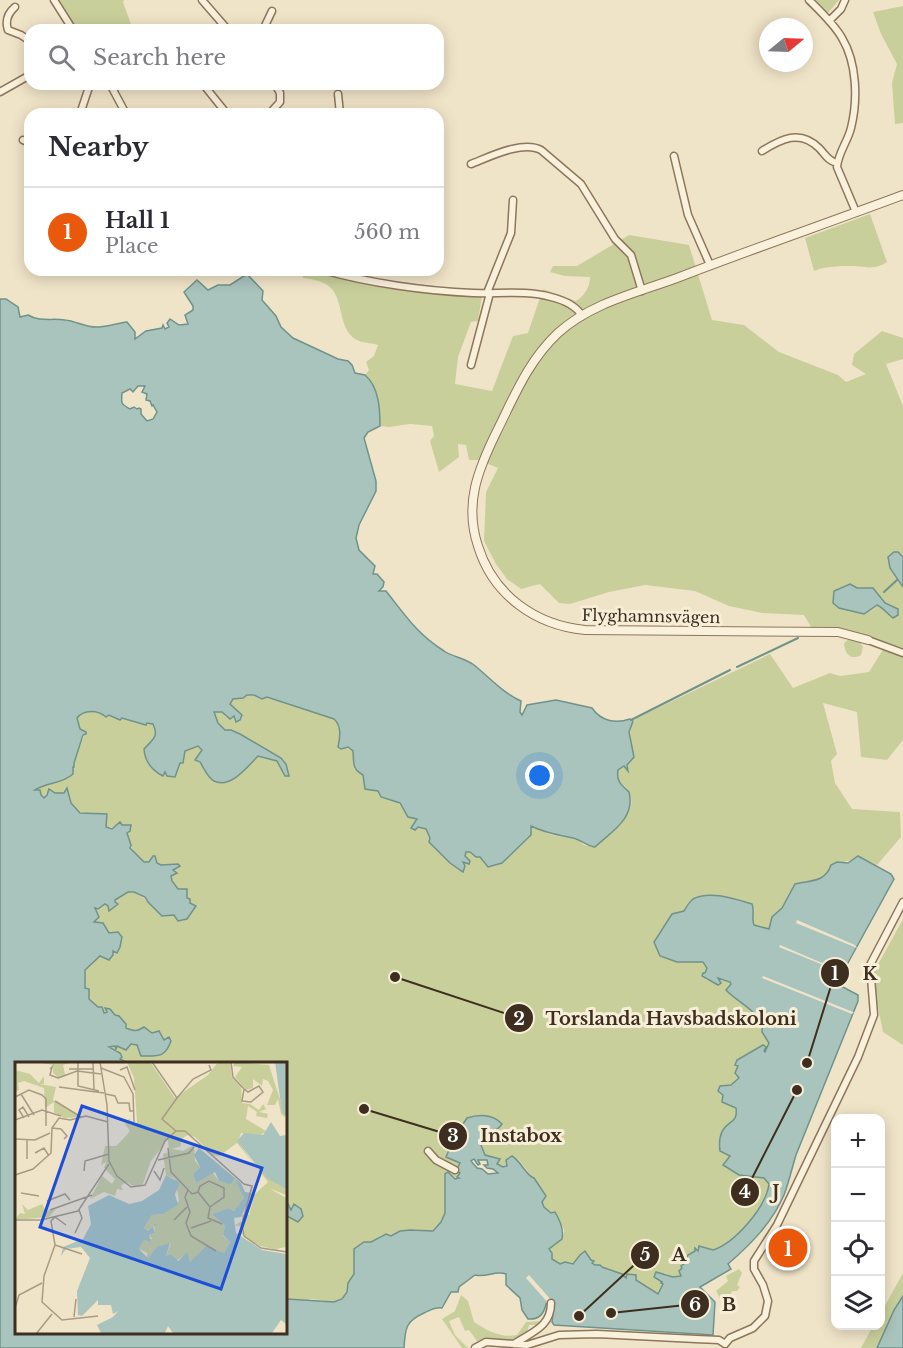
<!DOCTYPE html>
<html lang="en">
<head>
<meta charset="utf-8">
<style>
	body { margin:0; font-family:"Libre Baskerville",serif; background:#f7f7f7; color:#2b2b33 }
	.controls { position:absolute; right:18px; bottom:18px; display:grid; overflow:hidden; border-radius:12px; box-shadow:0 3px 15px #0003 }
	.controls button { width:54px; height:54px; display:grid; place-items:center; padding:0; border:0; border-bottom:2px solid #e1e1e2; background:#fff; color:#2b2b33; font:30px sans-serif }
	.compass { position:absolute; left:759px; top:18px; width:54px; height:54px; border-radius:50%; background:#fff; box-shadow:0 3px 15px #0003; rotate:71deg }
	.you { position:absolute; left:540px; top:776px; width:21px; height:21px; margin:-15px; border:4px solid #fff; border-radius:50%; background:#1a73e8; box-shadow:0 0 0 9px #1a73e833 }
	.badge { display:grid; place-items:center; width:39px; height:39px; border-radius:50%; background:#ea580c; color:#fff; font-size:20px; font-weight:700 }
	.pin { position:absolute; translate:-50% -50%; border:3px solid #fff; box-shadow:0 2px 6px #0006 }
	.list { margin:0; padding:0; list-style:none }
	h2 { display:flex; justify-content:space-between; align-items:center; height:78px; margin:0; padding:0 24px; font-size:26px }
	h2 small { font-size:20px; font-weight:400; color:#7c7c81 }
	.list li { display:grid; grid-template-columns:39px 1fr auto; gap:18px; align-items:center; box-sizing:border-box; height:90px; padding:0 24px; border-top:2px solid #e1e1e2 }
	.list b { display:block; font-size:22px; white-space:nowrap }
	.list p { margin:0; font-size:20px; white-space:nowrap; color:#7c7c81 }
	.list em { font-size:20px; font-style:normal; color:#7c7c81 }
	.icon { flex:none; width:33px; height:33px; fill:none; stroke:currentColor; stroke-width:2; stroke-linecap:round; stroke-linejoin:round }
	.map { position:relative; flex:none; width:903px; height:1348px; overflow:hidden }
	.search { position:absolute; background:#fff; box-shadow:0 3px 15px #0003; left:24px; top:24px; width:420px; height:66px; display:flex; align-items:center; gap:15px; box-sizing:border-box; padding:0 21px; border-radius:18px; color:#7c7c81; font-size:22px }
	.panel { position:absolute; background:#fff; box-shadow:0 3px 15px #0003; left:24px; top:108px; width:420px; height:168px; border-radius:18px }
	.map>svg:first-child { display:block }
	.green { fill:#c9cf9b }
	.water { fill:#a9c4bc; stroke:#6f938a; stroke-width:1.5; fill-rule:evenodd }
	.pier { fill:#f0e4c8 }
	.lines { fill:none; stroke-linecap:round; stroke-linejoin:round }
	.stream { stroke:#6f938a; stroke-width:2 }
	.minor-casing { stroke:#8d765c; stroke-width:9 }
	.tertiary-casing { stroke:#8d765c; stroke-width:10 }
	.minor { stroke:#faf1dc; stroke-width:6 }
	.tertiary { stroke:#faf1dc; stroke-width:8 }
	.labels { text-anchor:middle; stroke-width:6; stroke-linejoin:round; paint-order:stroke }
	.street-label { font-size:16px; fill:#3d2e20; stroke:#f7eed8 }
	.inset-road { fill:none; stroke:#a89b85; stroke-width:1.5 }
	.view { fill:#1d4ed8; fill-opacity:0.15; stroke:#1d4ed8; stroke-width:3 }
	.inset-edge { fill:none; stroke:#3d2e20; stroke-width:3 }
	.leader { fill:none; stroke:#3d2e20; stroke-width:2 }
	.callout-dot { fill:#3d2e20; stroke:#f7eed8; stroke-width:2 }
	.mark-label { font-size:18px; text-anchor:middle; font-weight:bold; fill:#fff }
	.callout-label { font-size:18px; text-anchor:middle; font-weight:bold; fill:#3d2e20; stroke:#f7eed8; stroke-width:6; stroke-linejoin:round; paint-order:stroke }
</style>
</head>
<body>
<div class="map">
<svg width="903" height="1348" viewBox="0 0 903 1348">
	<rect width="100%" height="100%" fill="#f0e4c8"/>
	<path class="green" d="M57 0H124L123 2 133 30H76Z
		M814 0H839L828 13Z
		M903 6V123L895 124 892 83 897 64 881 34 873 12Z
		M870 214 887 262C875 270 867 267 854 266 841 266 826 266 814 271L805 238Z
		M629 235 689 245 712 320 744 325 779 352 838 375 846 382 866 374 852 365 854 354 882 331 903 338V359L886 364 903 406V740L887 760 861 757 857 712 823 703 837 754 831 761 835 783 852 809 900 812 901 837 877 865 858 856C848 864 842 860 831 865 826 883 810 880 795 884L769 929 754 925 752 921V904L717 896 691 900 684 911 672 914 667 923 707 968 705 979 718 985 717 978 730 982 731 984 726 990C734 999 753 1009 756 1016L759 1015 763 1019 764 1036 770 1043 765 1052H763V1045L737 1060 739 1078 723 1095 730 1106 736 1108C736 1117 734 1122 726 1127L720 1151 730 1156 723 1165 739 1175 764 1178 769 1184C766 1207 735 1243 713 1250L699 1247V1252L688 1255 684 1264 681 1266V1276L673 1277 665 1273 659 1279 663 1284 659 1294 636 1280 626 1279 613 1271 594 1265 587 1253 576 1259 573 1264C558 1264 553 1265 549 1249 584 1226 548 1220 542 1202L546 1196C536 1182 529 1173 518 1159L503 1168 497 1164 500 1159 485 1155 481 1145 483 1139 499 1129 492 1118H467L455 1136 446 1157 460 1163 456 1171 460 1173 458 1180 448 1172 445 1174V1213L441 1222 433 1232 410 1230 391 1236 382 1235 371 1242H364L354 1249V1274L348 1283 347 1292 341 1299 334 1302 311 1299 304 1302 294 1299 285 1301V1063H128C119 1059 116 1052 109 1047L119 1046 124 1050 129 1045 137 1044 139 1052 164 1054 167 1038 165 1041C161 1039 157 1035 152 1034 145 1031 135 1033 130 1029 120 1023 121 1012 104 1013 100 1007 94 1005 89 999 83 991 86 980 85 970L100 956 104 957C115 949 120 952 122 937L113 932 109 933 103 926 93 922 96 914 95 908 104 904 108 906 109 911 118 904 115 902 119 896H123L127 892C146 892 152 912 170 916L174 915 183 921 193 912 184 890 178 889 172 881 171 876 174 874V865H159L153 856 147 863C136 858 128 845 127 833L130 831 128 826C119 824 114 829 106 827L98 813C78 817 71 807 67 788L64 793H47L44 798 41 795 40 790 34 789C49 783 59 782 72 772L76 755 86 732 80 729 77 718C89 706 106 714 120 719L122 718 145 725 147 723 153 724C160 735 151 741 144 749L163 775 164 772 175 777 180 763 183 762 185 751 197 746 202 750 195 760 202 765 204 771 234 779 257 756 278 761 284 774 288 772 286 764 240 734 225 730 221 727 213 712H222L226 717 234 715 236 721 240 714 230 704 233 699 243 698 247 695 267 697 334 719 337 722 345 747 353 751 354 769 363 775 365 789C381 789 402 801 408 817L417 819 412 828 418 827 426 829 430 838 429 842 462 862 469 861 465 856V852C474 851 483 859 488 867L502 863 531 835V825L552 835 576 839 584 845 595 847C608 836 638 815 630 794 626 783 615 786 618 770L625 766 628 771 627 765 634 757C632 744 625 727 637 718L770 654 793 688 830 673 840 676 869 672 884 648 859 640 863 647 861 655C851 661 845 654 844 644L846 641 852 638 840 635 815 634 804 615 762 613 729 606 695 591 645 585 609 592 570 604 559 603 540 584 521 589 507 579 496 564 484 541 486 492 498 468 479 460H469L466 445 458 444 459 457 439 472 430 441 434 436 432 426 410 424 389 427 380 426C380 409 379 387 365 375L369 370 366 362 374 356 378 345C372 343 364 343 359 341 337 332 345 301 330 287 323 281 312 279 303 278L301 270 385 286 444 294 482 296 478 321 471 322 458 357 455 384 492 391 513 336 528 333 543 289 576 301C585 295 590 287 590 277L565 276 550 272 553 266H577Z
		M903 919V1045L883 1032 873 983 875 970Z
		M739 1269 742 1273 737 1285 740 1287 737 1291H732L728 1302H722L716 1291 728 1281 726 1276Z
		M903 1273V1296L894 1310 877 1348H861L873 1326H880L881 1313Z
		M461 1295 468 1301 474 1322C488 1331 500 1338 517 1335L526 1322 542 1321 536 1325H529L526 1336 512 1342 485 1339 477 1341 469 1330 465 1331 459 1317 449 1321 455 1335 468 1348H462L442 1319 455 1311Z"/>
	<path class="water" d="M247 274 263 291 262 300 276 316 281 327 293 338 338 359 348 361 352 365 355 373 365 375C379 387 380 409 380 426L368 432 364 438 376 481V491L359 525 356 538 359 550 375 566 373 574H377L384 582 383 587 379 591H386C405 615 417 634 444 651 453 657 465 658 474 665 489 677 503 693 521 701L520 712 522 715 527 705 556 700 592 708C601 721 615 724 630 719L633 721 629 732 634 757 627 765 628 771 624 766 618 770C616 781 621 785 629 792 636 818 611 832 595 847 587 846 581 840 573 838 555 834 548 834 531 826V835L502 863 488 867 480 857H476L470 852H466L465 856 470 861 469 864 463 862 465 866 463 872 450 863 429 842 430 838 426 829 418 827 415 830 411 828 417 819 408 817 400 803 381 797 378 791 365 789 363 775C352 769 354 764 353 751L348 747 341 749 338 747C340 738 342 726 334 719L267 697 262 699 254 695H247L243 698 233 699 230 704 242 715 240 720 236 722 234 716 230 719 222 712H214L218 723 225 730H231L240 734 281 758 286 764 289 776H285L277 761 258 756C248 766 231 789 214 781 207 777 204 768 200 762L195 760 202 750 198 746 185 751 183 763H180L175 777 167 776 165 772 163 776C151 770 145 762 144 749 153 739 159 737 153 724L147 723 146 725 122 718 120 720 109 715 106 717C98 710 84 709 77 718L80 729 86 732V734L83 735 74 763V767H73V774C62 784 48 782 35 790H40L41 795 44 798 47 795 49 789 55 793H64L67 788 71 803 80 813 107 814 106 827 112 829 120 822 122 825H131L130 831 127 833 131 845 130 848 144 862H149L153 856H155L157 863 161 865 178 864 180 866 173 870 177 873 171 876 172 881 178 889H187V898L190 899V903L196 906 187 919 178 921 174 915 162 916 148 902 145 897 134 892H128L115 900V902L118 904 109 911 108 906 105 904 98 909 95 908 99 917 94 922 103 923 109 933 118 932 122 937 120 947 117 953 113 951V955L109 960 100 956 85 970V988L89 989V999L98 1007H102L104 1013 107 1012 105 1008 110 1009 115 1015 119 1016 126 1024V1028C134 1031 136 1032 144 1027L152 1033 159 1031 164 1040 169 1037 171 1041C165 1058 158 1056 141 1056L137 1045 131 1044 126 1050 117 1046 116 1049 115 1046 109 1047 120 1053 122 1057 120 1059 128 1063H16V1332H285V1301L287 1299 334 1302 342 1299 347 1292 348 1283 354 1274V1249L364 1242H371L386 1234 391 1236 400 1231 410 1230 433 1231 441 1222 445 1213V1174L448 1172 455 1179 459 1178 457 1177 460 1173 456 1171 460 1163 446 1157 455 1136 467 1118C479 1114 493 1114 502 1124 496 1133 485 1134 481 1145L485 1155 500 1159 497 1164 503 1167 507 1166 506 1160 512 1156C522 1162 526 1176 534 1178L546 1196 542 1202 544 1207 551 1213 555 1212C560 1221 564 1229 562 1239L549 1249 552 1253V1259L560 1264 565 1262 573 1264 580 1255 585 1251 591 1260 594 1261 592 1263 595 1265H600L602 1267 622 1274 626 1278 627 1274 636 1275V1280L658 1294 663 1284 661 1283 662 1282 654 1277 656 1272 673 1277 681 1276 679 1271 682 1268 681 1266 684 1264 688 1255 695 1251V1248L698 1251 699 1246 713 1250C735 1243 766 1207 769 1184L764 1178 739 1175 723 1165 730 1156 720 1151C719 1144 720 1135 723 1130 729 1120 738 1123 736 1108L722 1102 723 1095 718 1091 720 1086 731 1085 739 1078 735 1073 738 1066 735 1065 737 1060 763 1045 766 1047 764 1051 765 1052 769 1043 762 1032 763 1019 759 1015 756 1016C753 1009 734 999 726 990L731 984 730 982 718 978 721 983 718 985 702 976 703 973H705L707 968 703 962H677L660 956 654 942 672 914 684 911C686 908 689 902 693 899 709 890 735 899 752 904 755 911 751 918 754 925L769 929 772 917 782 908 795 884C810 880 825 883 831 865L837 862 848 863 858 856 891 874 894 879 838 981 839 985 858 995V1001L796 1155C792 1168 789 1182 784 1195 772 1223 750 1245 728 1264L731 1269 700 1287 715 1302 713 1335 554 1325 552 1322 554 1304H546C544 1314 538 1320 528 1319L522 1310 520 1298 506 1285V1274C495 1270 487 1278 475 1275L459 1287 458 1292H451L442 1308C435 1307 431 1310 424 1313 406 1321 405 1328 404 1348H0V299H6L18 307 20 317 28 315C39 322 53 318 65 320 76 321 87 328 98 327 107 327 118 323 127 322L135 332V339L146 331 162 328 163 325 165 329 169 327 167 323 170 319 179 325 188 324 185 315 193 310V306L184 292 197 280 208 290 218 285H230ZM138 386H145L142 392 147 394 146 400 150 401 152 406 153 405 157 412 153 419 147 421 141 414V409L139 408 137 409 134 407 130 409C121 404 121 404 122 393L130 389 133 392ZM474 1159 478 1165 480 1164 478 1160H487L488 1165H484L487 1168 493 1169 498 1173 488 1174 482 1169 477 1168 471 1161Z
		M894 552H898L903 557V587L890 568 888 557Z
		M850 584 857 588H873L885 603 898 609V615L893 618C887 614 884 608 877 605L864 614 839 608 833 603 834 591Z
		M285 1202H287L291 1210 294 1204 301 1209 303 1216 298 1222 285 1215Z
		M903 1296V1348H877L894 1310Z"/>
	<path class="pier" d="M797 920 855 945 857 948 796 923Z
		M780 945 841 971 843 973 779 947Z
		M763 976 853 1012H854L852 1014 762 978Z
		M529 1275 552 1301 549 1304 526 1278Z"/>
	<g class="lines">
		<path class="stream" d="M884 592 897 580
			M737 667 798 638
			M631 720 730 670"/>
		<defs>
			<path id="minor" d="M54 0 73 30
				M202 0 228 30
				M809 0C821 12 834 24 842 38 857 63 858 100 851 128 848 141 838 153 837 167L856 212
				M15 7C8 13 5 21 8 30L21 35 30 41
				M829 21 841 9 845 0
				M138 29 139 30
				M263 30 272 11
				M110 84 126 114
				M203 84 227 114
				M0 92 30 75
				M338 94 340 114
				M80 114 90 84
				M269 114 280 102V93L275 84
				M23 140 30 143
				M762 151C781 139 800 129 819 148 825 154 828 161 837 163
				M674 156 688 215 710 265
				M471 164C489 157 523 140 541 150L581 184 615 239 631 255 642 291
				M323 270C369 283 425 291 473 293 498 294 527 290 551 297 563 300 576 305 582 316
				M487 293 511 233 513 200
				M471 365 490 293
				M868 640 903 653
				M428 1151 436 1160 455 1170
				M514 1344C532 1332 551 1327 551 1303
				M475 1348 486 1342 527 1345 559 1335 597 1334 696 1339 719 1340 725 1344 730 1338 753 1328 765 1316 768 1301 763 1285 754 1269V1261L777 1225 858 1057 874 1015 870 965 903 902"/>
			<path id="tertiary" d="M868 640 838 632 585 630C535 625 493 595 478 546 464 504 478 470 496 433 514 397 528 361 558 333 591 303 636 293 677 278 752 249 828 223 903 195"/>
		</defs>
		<use href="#minor" class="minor-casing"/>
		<use href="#tertiary" class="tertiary-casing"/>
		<use href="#minor" class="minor"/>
		<use href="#tertiary" class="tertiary"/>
	</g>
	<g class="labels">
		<g class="street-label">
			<text transform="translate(651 616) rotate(1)" y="6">Flyghamnsvägen</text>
		</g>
	</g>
	<g transform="translate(15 1062)">
		<rect width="272" height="272" fill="#f0e4c8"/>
		<path d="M57 0 48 3 50 12 54 13 43 17 34 12 44 16 38 11V3L27 1ZM112 0H135L160 36 193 13 203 0H215L217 15 226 24 227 41 235 42 244 48 248 42 251 47 244 50 253 52 252 56 241 54 242 50 233 44 231 57 251 69 242 76 226 71 223 80 242 106 271 127V133L254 126 271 136V185L261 187 271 190 245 184 226 172 229 166 220 163 227 159V153H234L240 132 253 120 222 81 204 94 197 93 180 75 172 73 166 78V84L157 87 168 89 179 83 180 99 185 105 178 112 181 121 197 110 204 119 217 120 219 117 224 122 229 136 220 149 214 146 197 152 210 164 208 174 215 180 209 191 189 186 176 200 170 199 172 191 161 199 156 192 151 194 156 181 142 186 132 197V191L124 187 129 178 137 177 134 173 140 171 139 163 133 169 129 166 137 153 148 152 164 139 160 117 151 113 148 92 154 90 153 77 136 99 128 122 120 125 111 120 106 124 108 128 102 127 100 134 89 130 75 137 87 114 97 122 100 117 89 106 91 100 86 103 90 84H101L108 77 115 69 110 62 115 56V63L122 61 119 16ZM220 0 254 3 271 56 266 52 263 37 260 43H252L258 28 253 19 248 17 247 24 238 17V26L231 28 220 15 227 5 218 4ZM0 8 15 12 24 21 29 14V22H25L41 25 38 38 65 55 49 56 39 50V40L30 46 29 26 9 19 3 21 4 28 0 30ZM7 142 13 148 27 142 31 149 41 147 34 155 0 158 5 151 10 152Z" fill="#c9cf9b"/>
		<path d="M260 0H271V54L267 50ZM256 60 265 74 271 73V127L252 116 222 79 229 71 248 73ZM184 86 226 121 230 130 237 131 226 155 219 156 221 171 247 188 271 192V262L266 258 257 271H158L153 264 150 271H86L82 263 98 255 103 249 98 252 96 243H83V238L67 254 63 253 62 229 75 196 66 185 51 187 46 194 48 185 68 177 76 162 73 144 94 133 114 142 127 139 144 128 151 113 165 121 160 132 163 143 148 152 137 153 129 166 133 169 140 162H142L138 165 140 171 134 173 136 180 129 178 124 187 133 196 142 185 155 181 151 194 156 192 163 199 172 190 175 200 191 184 209 191 215 180 208 173 210 164 197 152 214 146 219 149 229 136 220 117 215 122 204 119 200 110 181 121 178 112 185 105 179 93Z" fill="#a9c4bc"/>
		<path class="inset-road" d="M63 0V24L84 29M78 0 79 27M85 0 92 43 94 99 102 114 116 125 130 123 150 79 161 69H170L229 122 237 124 227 162 229 174 246 186 272 190M137 0 162 36 178 17 196 8 194 3M216 0 218 15 229 27 227 39 236 40 248 30 244 24 233 30 229 27M86 6 109 15 118 32 119 60M35 7 37 5 35 13 43 16 62 9 86 12M54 7H78M105 8 112 5 120 28M44 25 89 31M6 32 19 53M91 32 100 34 103 41H114L115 49H119M0 35 14 28 27 33 31 37V64M40 39 66 55M9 56 4 48 8 45 14 55M0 58 27 48 46 54M37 66 46 67 52 74 49 77M161 69 147 57 162 36M0 77 20 78 35 71M12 77V97M153 86 156 110 177 132 183 130M20 91 29 86 34 94M143 98 174 91 179 85M69 109 70 99 94 92M139 109 145 118 149 106M0 113 18 107 36 91 37 66 44 56 55 58 71 54 93 60M173 128 170 135 175 150 171 161 176 174 201 189M183 130 185 124 194 119 209 126V135L195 145M183 130 195 145M6 131 24 134M32 139 50 132 55 138M195 145 193 156 207 162M35 148 77 133M0 158H26L63 149 94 102M159 158 172 145M51 163 40 155 36 159 40 183 29 214 27 240 47 258 83 254M176 166 196 159M60 171 67 156 64 148M40 183 67 192M0 246 4 233 27 221M59 255 61 237M21 272 37 252"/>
		<path class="view" d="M67 44 247 106 206 227 25 165Z"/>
		<rect width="272" height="272" class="inset-edge"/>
	</g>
	<path class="leader" d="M807 1063L835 973M395 977L519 1018M364 1109L453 1136M797 1090L745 1192M579 1316L645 1255M611 1313L695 1304"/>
	<g class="callout-dot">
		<circle cx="807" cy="1063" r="6"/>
		<circle cx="395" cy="977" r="6"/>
		<circle cx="364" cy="1109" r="6"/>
		<circle cx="797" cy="1090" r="6"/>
		<circle cx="579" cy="1316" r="6"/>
		<circle cx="611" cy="1313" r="6"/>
		<circle cx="835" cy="973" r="15"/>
		<circle cx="519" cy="1018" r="15"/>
		<circle cx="453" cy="1136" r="15"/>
		<circle cx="745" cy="1192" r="15"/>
		<circle cx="645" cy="1255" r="15"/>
		<circle cx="695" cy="1304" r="15"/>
	</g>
	<g class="mark-label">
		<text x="835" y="980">1</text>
		<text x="519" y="1025">2</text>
		<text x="453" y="1142">3</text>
		<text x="745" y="1198">4</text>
		<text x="645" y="1261">5</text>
		<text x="695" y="1311">6</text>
	</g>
	<g class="callout-label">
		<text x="870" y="980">K</text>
		<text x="671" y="1025">Torslanda Havsbadskoloni</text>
		<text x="521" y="1142">Instabox</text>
		<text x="776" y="1198">J</text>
		<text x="679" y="1261">A</text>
		<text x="729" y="1311">B</text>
	</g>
</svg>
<div class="controls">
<button>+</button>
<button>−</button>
<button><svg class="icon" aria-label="locate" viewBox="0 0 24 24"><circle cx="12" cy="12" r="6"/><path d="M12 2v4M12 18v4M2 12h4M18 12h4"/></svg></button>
<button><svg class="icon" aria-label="layers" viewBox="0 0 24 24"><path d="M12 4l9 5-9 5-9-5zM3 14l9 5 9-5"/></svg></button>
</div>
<svg class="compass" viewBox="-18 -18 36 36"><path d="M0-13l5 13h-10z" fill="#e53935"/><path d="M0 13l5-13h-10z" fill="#7c7c81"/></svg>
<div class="you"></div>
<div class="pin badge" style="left:788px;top:1248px">1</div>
<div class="search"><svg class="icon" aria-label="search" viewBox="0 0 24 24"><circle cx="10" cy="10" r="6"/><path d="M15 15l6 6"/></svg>Search here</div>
<section class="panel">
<h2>Nearby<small></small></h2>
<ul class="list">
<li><span class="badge">1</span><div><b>Hall 1</b><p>Place</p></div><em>560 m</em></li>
</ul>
</section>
</div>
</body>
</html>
